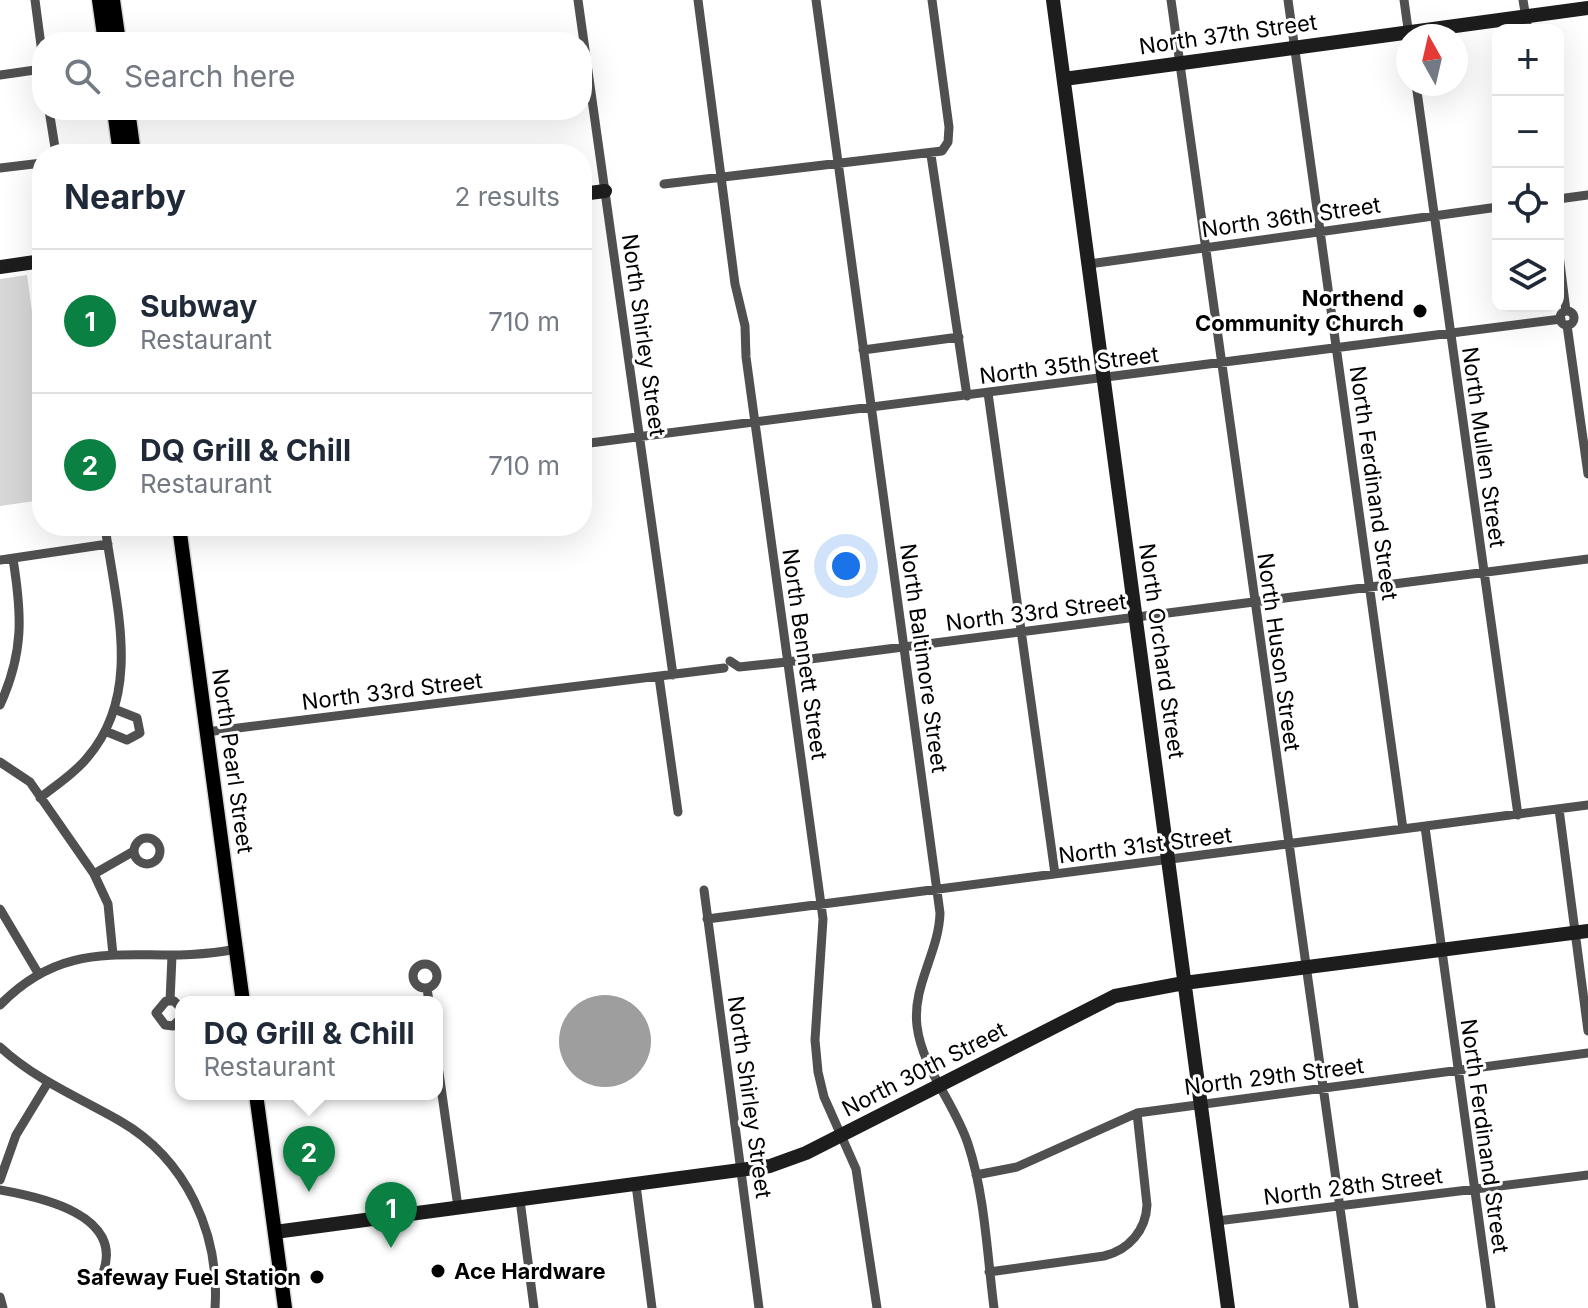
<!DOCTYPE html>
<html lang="en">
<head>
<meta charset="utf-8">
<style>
	body { margin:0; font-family:Inter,sans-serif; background:#f2f2f3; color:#1f2937 }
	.controls { position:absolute; right:24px; top:24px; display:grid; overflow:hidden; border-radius:16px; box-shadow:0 8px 32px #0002 }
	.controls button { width:72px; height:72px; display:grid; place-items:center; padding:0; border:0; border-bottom:2px solid #e0e1e3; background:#fff; color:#1f2937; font:40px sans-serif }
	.compass { position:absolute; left:1396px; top:24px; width:72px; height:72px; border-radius:50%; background:#fff; box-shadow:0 8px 32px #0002; rotate:352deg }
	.you { position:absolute; left:846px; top:566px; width:28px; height:28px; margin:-20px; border:6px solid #fff; border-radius:50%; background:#1a73e8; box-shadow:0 0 0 12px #1a73e833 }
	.badge { display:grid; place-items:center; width:52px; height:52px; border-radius:50%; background:#0b8043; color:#fff; font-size:26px; font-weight:700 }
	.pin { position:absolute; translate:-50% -66px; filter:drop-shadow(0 2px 4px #0008) }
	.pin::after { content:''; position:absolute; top:42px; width:28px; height:24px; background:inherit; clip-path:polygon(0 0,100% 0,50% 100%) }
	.popup { position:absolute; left:175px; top:996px; width:268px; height:104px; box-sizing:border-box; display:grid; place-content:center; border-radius:16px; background:#fff; filter:drop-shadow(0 2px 6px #0005); font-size:26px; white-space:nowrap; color:#747a83 }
	.popup b { font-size:30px; color:#1f2937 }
	.popup::after { content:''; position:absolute; left:50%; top:100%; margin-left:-16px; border:16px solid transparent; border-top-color:#fff }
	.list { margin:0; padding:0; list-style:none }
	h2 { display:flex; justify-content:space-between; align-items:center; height:104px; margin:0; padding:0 32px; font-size:34px }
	h2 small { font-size:26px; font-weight:400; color:#747a83 }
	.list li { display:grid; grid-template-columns:52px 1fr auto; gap:24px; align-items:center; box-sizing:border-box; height:144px; padding:0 32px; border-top:2px solid #e0e1e3 }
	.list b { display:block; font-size:30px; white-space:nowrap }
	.list p { margin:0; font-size:26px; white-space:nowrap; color:#747a83 }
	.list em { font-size:26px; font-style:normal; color:#747a83 }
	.icon { flex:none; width:44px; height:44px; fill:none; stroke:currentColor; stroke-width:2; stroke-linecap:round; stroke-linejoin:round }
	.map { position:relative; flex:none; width:1588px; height:1308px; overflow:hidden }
	.search { position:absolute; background:#fff; box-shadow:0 8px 32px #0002; left:32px; top:32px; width:560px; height:88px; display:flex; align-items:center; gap:20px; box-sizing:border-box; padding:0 28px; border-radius:32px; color:#747a83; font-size:30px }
	.panel { position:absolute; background:#fff; box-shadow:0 8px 32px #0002; left:32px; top:144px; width:560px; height:392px; border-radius:32px }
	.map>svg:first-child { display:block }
	.green { fill:#d7d7d7 }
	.water { fill:#9e9e9e }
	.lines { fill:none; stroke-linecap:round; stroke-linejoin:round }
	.primary-casing { stroke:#dbdbdb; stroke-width:17 }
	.street { stroke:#505050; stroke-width:9 }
	.secondary { stroke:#1d1d1d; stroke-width:14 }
	.primary { stroke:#000; stroke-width:14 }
	.poi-dot { fill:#000; stroke:#fff; stroke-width:3 }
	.labels { text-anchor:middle; stroke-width:6; stroke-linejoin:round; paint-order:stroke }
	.street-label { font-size:22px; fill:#000; stroke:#fff }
	.poi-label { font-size:22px; font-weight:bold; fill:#000; stroke:#fff; text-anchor:end }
</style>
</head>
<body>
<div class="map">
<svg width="1588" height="1308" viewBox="0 0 1588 1308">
	<rect width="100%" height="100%" fill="#fff"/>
	<path class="green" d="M27 275 42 385V500L0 506V279Z"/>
	<path class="water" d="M559 1041a46 46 0 1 1 92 0a46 46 0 1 1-92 0Z"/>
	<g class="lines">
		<defs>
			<path id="primary" d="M99 0 105 42
				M113 0 119 42
				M114 110 120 154
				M128 110 134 154
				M179 526 243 1002
				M256 1094 285 1308"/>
		</defs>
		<use href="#primary" class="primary-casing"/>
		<path class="street" d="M35 0 42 53
			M578 0 673 675
			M698 0 735 284 745 326 746 357 823 919 815 1040 818 1072 824 1097 856 1169 877 1308
			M816 0 940 913C939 952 912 986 917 1026 922 1068 955 1104 968 1144 985 1195 987 1254 994 1308
			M1171 0 1354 1308
			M1288 0 1403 829
			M1404 0 1409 36
			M1523 0 1528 30
			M0 75 42 69
			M1416 84 1518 815
			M49 110 56 154
			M931 155 967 396
			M0 168 42 163
			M664 184 942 151 948 142 949 127 932 0
			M1558 199 1588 195
			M1558 247 1566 311
			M1089 264 1498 207
			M1560 318a7 7 0 1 1 14 0a7 7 0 1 1-14 0Z
			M1567 325 1588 474
			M863 350 959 337
			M988 393 1055 874
			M582 444 1561 319
			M0 560 108 544
			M730 661 739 667 787 662 1588 559
			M659 677 678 812
			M0 705C24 652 22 615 13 559
			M105 731 127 740 140 733 137 718 114 709
			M206 732 724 668
			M0 762 30 782 94 874 108 904 113 955
			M40 798C56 785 74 774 87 758 144 692 115 603 105 526
			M1559 809 1588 1031
			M1425 827 1491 1308
			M134 851a13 13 0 1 1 26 0a13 13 0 1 1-26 0Z
			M94 874 134 851
			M704 890 759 1308
			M0 909 38 973
			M707 919 1588 805
			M413 976a12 12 0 1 1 24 0a12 12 0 1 1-24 0Z
			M427 988 429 1002
			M170 1001 172 956
			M0 1005C75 928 143 968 236 949
			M181 1008 174 1001H166L156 1013 165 1025 173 1026 181 1018
			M0 1047C36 1080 78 1097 120 1121 186 1159 220 1233 215 1308
			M437 1059 458 1207
			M976 1175 1017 1167 1137 1113 1588 1053
			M0 1180 16 1135 47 1084
			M636 1185 652 1308
			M0 1190C40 1197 127 1215 102 1275
			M520 1200 534 1308
			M1217 1221 1588 1175
			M989 1272 1104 1256C1129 1250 1146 1230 1147 1205L1137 1113
			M0 1297 3 1308"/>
		<path class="secondary" d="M1053 0 1228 1308
			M1064 79 1588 8
			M582 194 605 191
			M0 267 42 261
			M275 1232 770 1166 806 1153 1115 996 1184 983 1588 931"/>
		<use href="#primary" class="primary"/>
	</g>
	<g class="poi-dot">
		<circle cx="1420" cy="311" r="8"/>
		<circle cx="438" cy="1271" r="8"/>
		<circle cx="317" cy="1277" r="8"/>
	</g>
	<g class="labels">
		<g class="street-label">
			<text transform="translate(1228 34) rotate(-8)" y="8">North 37th Street</text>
			<text transform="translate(1291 217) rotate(-8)" y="8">North 36th Street</text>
			<text transform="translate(644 335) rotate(82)" y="8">North Shirley Street</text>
			<text transform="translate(1069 365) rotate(-7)" y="8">North 35th Street</text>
			<text transform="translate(1484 447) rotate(82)" y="8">North Mullen Street</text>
			<text transform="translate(1374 483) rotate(82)" y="8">North Ferdinand Street</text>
			<text transform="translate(1036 612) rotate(-7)" y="8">North 33rd Street</text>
			<text transform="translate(1162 651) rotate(82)" y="8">North Orchard Street</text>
			<text transform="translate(1279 652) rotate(82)" y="8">North Huson Street</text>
			<text transform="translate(805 654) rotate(82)" y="8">North Bennett Street</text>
			<text transform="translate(924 658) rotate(82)" y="8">North Baltimore Street</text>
			<text transform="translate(392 691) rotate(-7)" y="8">North 33rd Street</text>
			<text transform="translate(233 761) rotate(82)" y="8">North Pearl Street</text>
			<text transform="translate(1145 845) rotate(-7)" y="8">North 31st Street</text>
			<text transform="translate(924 1069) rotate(-27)" y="8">North 30th Street</text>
			<text transform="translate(1274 1076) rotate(-7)" y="8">North 29th Street</text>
			<text transform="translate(750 1097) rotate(82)" y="8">North Shirley Street</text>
			<text transform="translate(1485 1136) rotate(82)" y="8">North Ferdinand Street</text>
			<text transform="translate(1353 1186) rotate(-7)" y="8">North 28th Street</text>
		</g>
		<g class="poi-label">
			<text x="1404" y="306">Northend<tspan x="1404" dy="25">Community Church</tspan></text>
			<text x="454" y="1279" text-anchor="start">Ace Hardware</text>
			<text x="301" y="1285">Safeway Fuel Station</text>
		</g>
	</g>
</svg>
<div class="controls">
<button>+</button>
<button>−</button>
<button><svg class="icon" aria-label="locate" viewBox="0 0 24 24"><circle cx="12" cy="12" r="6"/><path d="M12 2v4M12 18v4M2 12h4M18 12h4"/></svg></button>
<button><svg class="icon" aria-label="layers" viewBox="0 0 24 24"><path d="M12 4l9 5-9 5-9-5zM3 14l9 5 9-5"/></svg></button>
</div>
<svg class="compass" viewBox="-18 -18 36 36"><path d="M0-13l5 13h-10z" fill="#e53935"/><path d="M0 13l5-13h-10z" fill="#747a83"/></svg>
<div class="you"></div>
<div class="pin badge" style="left:391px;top:1248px">1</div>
<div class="pin badge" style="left:309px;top:1192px">2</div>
<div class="popup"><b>DQ Grill &amp; Chill</b>Restaurant</div>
<div class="search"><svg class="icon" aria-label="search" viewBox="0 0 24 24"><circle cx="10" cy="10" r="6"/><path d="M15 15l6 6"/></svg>Search here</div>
<section class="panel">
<h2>Nearby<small>2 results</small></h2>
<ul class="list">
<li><span class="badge">1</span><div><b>Subway</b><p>Restaurant</p></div><em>710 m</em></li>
<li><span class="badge">2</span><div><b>DQ Grill &amp; Chill</b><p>Restaurant</p></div><em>710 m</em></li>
</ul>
</section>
</div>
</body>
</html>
